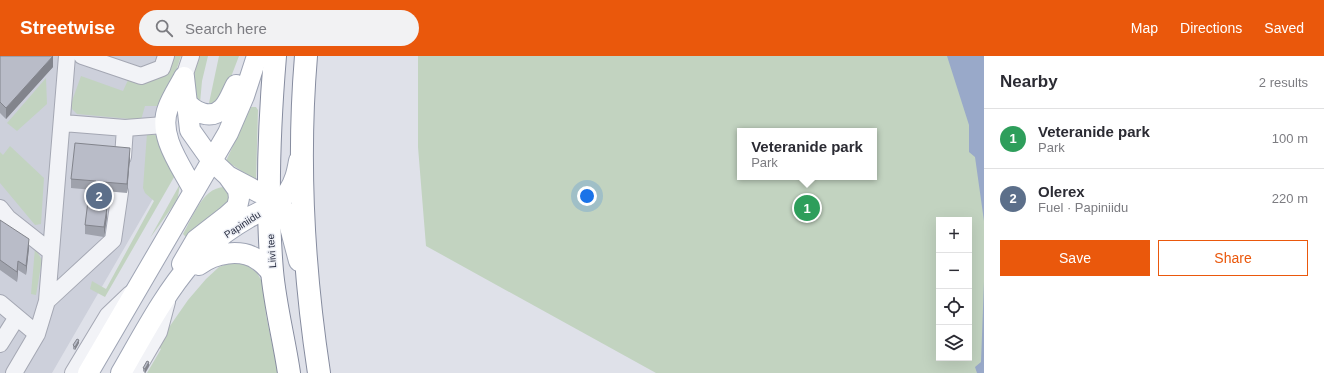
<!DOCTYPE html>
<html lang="en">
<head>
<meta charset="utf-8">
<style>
	body { margin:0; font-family:Arial,sans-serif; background:#f2f2f3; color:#2b2b33 }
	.controls { position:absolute; right:12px; bottom:12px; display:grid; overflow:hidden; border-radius:0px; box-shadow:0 4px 16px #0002 }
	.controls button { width:36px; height:36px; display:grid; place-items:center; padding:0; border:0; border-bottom:1px solid #e1e1e2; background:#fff; color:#2b2b33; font:20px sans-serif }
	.you { position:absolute; left:587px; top:140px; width:14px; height:14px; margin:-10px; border:3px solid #fff; border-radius:50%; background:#1a73e8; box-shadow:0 0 0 6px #1a73e833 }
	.badge { display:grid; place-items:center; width:26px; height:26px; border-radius:50%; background:#ea580c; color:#fff; font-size:13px; font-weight:700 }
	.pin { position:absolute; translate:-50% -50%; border:2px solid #fff; box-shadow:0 1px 4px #0006 }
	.popup { position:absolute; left:737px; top:72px; width:140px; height:52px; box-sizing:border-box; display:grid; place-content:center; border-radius:0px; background:#fff; filter:drop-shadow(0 1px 3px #0005); font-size:13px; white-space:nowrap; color:#7c7c81 }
	.popup b { font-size:15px; color:#2b2b33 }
	.popup::after { content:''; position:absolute; left:50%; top:100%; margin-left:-8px; border:8px solid transparent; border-top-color:#fff }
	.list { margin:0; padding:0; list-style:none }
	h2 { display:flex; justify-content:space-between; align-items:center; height:52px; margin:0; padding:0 16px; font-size:17px }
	h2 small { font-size:13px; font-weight:400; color:#7c7c81 }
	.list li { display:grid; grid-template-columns:26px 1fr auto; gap:12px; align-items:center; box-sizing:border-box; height:60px; padding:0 16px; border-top:1px solid #e1e1e2 }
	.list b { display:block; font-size:15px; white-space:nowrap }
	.list p { margin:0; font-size:13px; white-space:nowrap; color:#7c7c81 }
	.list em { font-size:13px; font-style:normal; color:#7c7c81 }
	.actions { display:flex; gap:8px; padding:12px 16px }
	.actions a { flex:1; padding:9px 0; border:1px solid #ea580c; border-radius:0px; text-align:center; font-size:14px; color:#ea580c }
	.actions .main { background:#ea580c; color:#fff }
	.icon { flex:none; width:22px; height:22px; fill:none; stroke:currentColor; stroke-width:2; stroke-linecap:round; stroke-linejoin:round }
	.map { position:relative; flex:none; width:984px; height:317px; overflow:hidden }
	header { display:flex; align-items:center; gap:24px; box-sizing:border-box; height:56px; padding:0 20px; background:#ea580c; color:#fff }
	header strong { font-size:19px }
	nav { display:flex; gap:22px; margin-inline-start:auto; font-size:14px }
	.search { width:280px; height:36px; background:#f2f2f3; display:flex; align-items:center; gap:10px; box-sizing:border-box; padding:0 14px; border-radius:22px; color:#7c7c81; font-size:15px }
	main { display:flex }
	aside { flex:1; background:#fff }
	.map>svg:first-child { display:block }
	.built { fill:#cdd0db }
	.green { fill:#c2d3c0; fill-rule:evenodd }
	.water { fill:#99a9c9 }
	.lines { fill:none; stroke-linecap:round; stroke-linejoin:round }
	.minor-casing { stroke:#a4a7b3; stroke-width:18 }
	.major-casing { stroke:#9ea4b4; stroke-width:22 }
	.highway-casing { stroke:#868c9f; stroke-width:24 }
	.minor { stroke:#f2f3f7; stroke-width:16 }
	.major { stroke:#fff; stroke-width:20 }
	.highway { stroke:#fff; stroke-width:22 }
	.wall { fill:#9fa2ac }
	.shaded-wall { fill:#82848c }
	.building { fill:#b9bcc8; stroke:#82848c }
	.labels { text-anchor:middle; stroke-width:3; stroke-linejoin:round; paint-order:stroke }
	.street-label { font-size:10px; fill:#282d40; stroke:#eef0f6 }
</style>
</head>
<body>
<header>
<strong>Streetwise</strong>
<div class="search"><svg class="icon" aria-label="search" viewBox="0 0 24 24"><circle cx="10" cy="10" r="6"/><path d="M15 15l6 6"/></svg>Search here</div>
<nav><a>Map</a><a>Directions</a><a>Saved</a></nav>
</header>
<main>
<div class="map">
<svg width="984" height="317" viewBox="0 0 984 317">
	<rect width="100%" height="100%" fill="#dfe1e9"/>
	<path class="built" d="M0 0H174L156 57 155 139 52 317H0Z"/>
	<path class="green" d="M173 0H181L163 55 159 50H145L141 64 77 58 72 53V45L81 20 123 35 128 24 141 28 167 18Z
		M200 0H208L202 25 200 47C187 34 195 15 200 0Z
		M219 0H239L226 34 218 46 211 48 209 47Z
		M418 0H961L984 96V317H656L426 190 418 91ZM740 75H874V121H740ZM939 164H969V302H939Z
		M46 22 47 48 17 75 7 67Z
		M251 51H256L258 54 256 124 226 105Z
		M147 77 158 80 177 116 105 241 90 233 92 225 106 233 154 145 145 137 143 132Z
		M10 90 44 122 41 168 35 169 0 127V96L3 99Z
		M180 128 178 141 175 147 150 182Z
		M223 131 228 133 229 140 228 149 186 181 183 178C193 161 202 133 223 131Z
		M35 192 42 204 36 239 31 238Z
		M233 206 247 209 257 217 263 227 266 259 278 317H147L161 293 156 290 188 244 206 223 219 211Z"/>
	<path class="water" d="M947 0H984V165L975 101 969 96V69Z
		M984 226V317H977L975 311 981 306Z"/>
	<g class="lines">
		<defs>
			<path id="minor" d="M82 0 141 20 162 12 166 0
				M184 21 191 0
				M63 67 125 72 164 69
				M123 101 125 72
				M0 152 8 162 51 196
				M47 245 113 184 120 136
				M0 247 37 278
				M0 288 17 261
				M14 317 37 278 47 245 67 0
				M73 317 108 259 130 238
				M135 317 159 276 167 246"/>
			<path id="major" d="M184 21C179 31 172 41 168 52 157 80 182 111 194 135
				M185 44C193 56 211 65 223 52 229 46 232 36 236 29
				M228 120 277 146 286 156 299 205
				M182 208 196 184 227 160 237 151 239 142 238 134 228 120 212 105 190 74 184 21
				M199 209C214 197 241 192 258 204 263 207 268 213 272 217
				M88 317 228 77 244 40 257 0
				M121 317C143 279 164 238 193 205 208 189 229 173 248 162 262 154 278 149 288 136 295 126 297 116 299 105"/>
			<path id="highway" d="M275 0C269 72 266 144 272 215 275 249 284 283 289 317
				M306 0C297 107 303 211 319 317"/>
		</defs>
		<use href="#minor" class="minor-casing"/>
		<use href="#major" class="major-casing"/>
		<use href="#highway" class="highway-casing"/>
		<use href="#minor" class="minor"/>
		<use href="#major" class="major"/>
		<use href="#highway" class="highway"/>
	</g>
	<path class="wall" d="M0 0 53 11 6 63 0 57Z
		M130 101 127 137 105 135 107 161 104 181 85 178V169L93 134 71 132V123Z
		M0 164 29 192 26 219 18 214 17 226 0 214Z
		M79 287 75 294 73 293V289Z
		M149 310 145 317 143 315V312Z"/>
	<path class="shaded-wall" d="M53 0V11L6 63V52Z
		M130 92V101L127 137V128Z
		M107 152V161L104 181V171Z
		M29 183V192L26 219V210Z
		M18 205V214L17 226V216Z
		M79 284V287L75 294V291Z
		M149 306V310L145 317V313Z"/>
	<path class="building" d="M0 0H53L6 52 0 46Z
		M75 87 130 92 127 128 103 126 107 152 104 171 85 169 88 145 96 125 71 123Z
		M0 164 29 183 26 210 18 205 17 216 0 204Z
		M77 283 79 284 75 291 73 289Z
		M147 305 149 306 145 313 143 312Z"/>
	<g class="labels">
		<g class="street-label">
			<text transform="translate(242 168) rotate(-33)" y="4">Papiniidu</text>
			<text transform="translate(271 195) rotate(-94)" y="4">Liivi tee</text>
		</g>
	</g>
</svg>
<div class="controls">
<button>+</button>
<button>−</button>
<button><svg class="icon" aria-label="locate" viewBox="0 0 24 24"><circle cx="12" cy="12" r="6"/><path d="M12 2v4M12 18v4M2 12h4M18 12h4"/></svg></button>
<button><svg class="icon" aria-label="layers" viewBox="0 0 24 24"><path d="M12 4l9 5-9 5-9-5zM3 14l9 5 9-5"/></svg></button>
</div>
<div class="you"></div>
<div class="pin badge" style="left:807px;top:152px;background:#2e9e5b">1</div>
<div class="popup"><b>Veteranide park</b>Park</div>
<div class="pin badge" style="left:99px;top:140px;background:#5c6f8a">2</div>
</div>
<aside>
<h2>Nearby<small>2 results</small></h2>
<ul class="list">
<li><span class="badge" style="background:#2e9e5b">1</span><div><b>Veteranide park</b><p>Park</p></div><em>100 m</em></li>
<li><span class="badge" style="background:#5c6f8a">2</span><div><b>Olerex</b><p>Fuel · Papiniidu</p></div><em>220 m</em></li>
</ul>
<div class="actions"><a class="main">Save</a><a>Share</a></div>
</aside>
</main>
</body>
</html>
